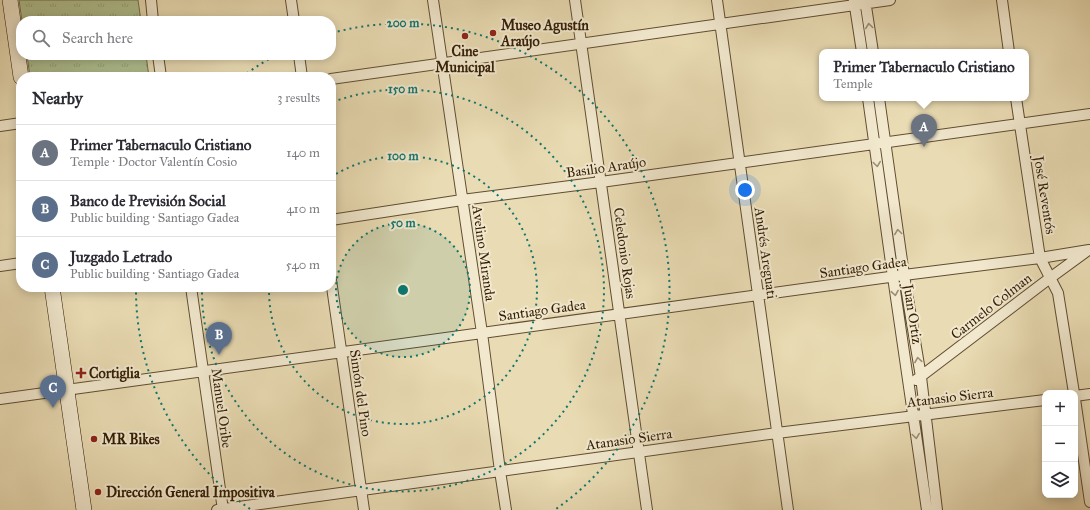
<!DOCTYPE html>
<html lang="en">
<head>
<meta charset="utf-8">
<style>
	body { margin:0; font-family:"IM FELL Great Primer",serif; background:#f2f2f3; color:#2b2b33 }
	.controls { position:absolute; right:12px; bottom:12px; display:grid; overflow:hidden; border-radius:8px; box-shadow:0 2px 10px #0003 }
	.controls button { width:36px; height:36px; display:grid; place-items:center; padding:0; border:0; border-bottom:1px solid #e1e1e2; background:#fff; color:#2b2b33; font:20px sans-serif }
	.you { position:absolute; left:745px; top:190px; width:14px; height:14px; margin:-10px; border:3px solid #fff; border-radius:50%; background:#1a73e8; box-shadow:0 0 0 6px #1a73e833 }
	.badge { display:grid; place-items:center; width:26px; height:26px; border-radius:50%; background:#7c3aed; color:#fff; font-size:13px; font-weight:700 }
	.pin { position:absolute; translate:-50% -33px; filter:drop-shadow(0 1px 2px #0008) }
	.pin::after { content:''; position:absolute; top:21px; width:14px; height:12px; background:inherit; clip-path:polygon(0 0,100% 0,50% 100%) }
	.popup { position:absolute; left:819px; top:49px; width:210px; height:52px; box-sizing:border-box; display:grid; place-content:center; border-radius:8px; background:#fff; filter:drop-shadow(0 1px 3px #0005); font-size:13px; white-space:nowrap; color:#7c7c81 }
	.popup b { font-size:15px; color:#2b2b33 }
	.popup::after { content:''; position:absolute; left:50%; top:100%; margin-left:-8px; border:8px solid transparent; border-top-color:#fff }
	.list { margin:0; padding:0; list-style:none }
	h2 { display:flex; justify-content:space-between; align-items:center; height:52px; margin:0; padding:0 16px; font-size:17px }
	h2 small { font-size:13px; font-weight:400; color:#7c7c81 }
	.list li { display:grid; grid-template-columns:26px 1fr auto; gap:12px; align-items:center; box-sizing:border-box; height:56px; padding:0 16px; border-top:1px solid #e1e1e2 }
	.list b { display:block; font-size:15px; white-space:nowrap }
	.list p { margin:0; font-size:13px; white-space:nowrap; color:#7c7c81 }
	.list em { font-size:13px; font-style:normal; color:#7c7c81 }
	.icon { flex:none; width:22px; height:22px; fill:none; stroke:currentColor; stroke-width:2; stroke-linecap:round; stroke-linejoin:round }
	.map { position:relative; flex:none; width:1090px; height:510px; overflow:hidden }
	.search { position:absolute; background:#fff; box-shadow:0 2px 10px #0003; left:16px; top:16px; width:320px; height:44px; display:flex; align-items:center; gap:10px; box-sizing:border-box; padding:0 14px; border-radius:16px; color:#7c7c81; font-size:15px }
	.panel { position:absolute; background:#fff; box-shadow:0 2px 10px #0003; left:16px; top:72px; width:320px; height:220px; border-radius:16px }
	.map>svg:first-child { display:block }
	.grass { fill:url(#grass-tufts); stroke:#72704c }
	.lines { fill:none; stroke-linecap:round; stroke-linejoin:round }
	.street-casing { stroke:#604d31; stroke-width:12 }
	.secondary-casing { stroke:#331e06; stroke-width:16 }
	.street { stroke:#f1e8ce; stroke-width:10 }
	.secondary { stroke:#f1e8ce; stroke-width:15 }
	.oneway { stroke:#9c8d74 }
	.ring { fill:none; stroke:#0f766e; stroke-width:2; stroke-dasharray:2 4 }
	.poi-dot { fill:#8f2418; stroke:#f1e8ce; stroke-width:1.5 }
	.labels { text-anchor:middle; stroke-width:4; stroke-linejoin:round; paint-order:stroke }
	.poi-label { font-size:14px; font-weight:bold; fill:#331e06; stroke:#f1e8ce; text-anchor:start }
	.street-label { font-size:14px; fill:#331e06; stroke:#f1e8ce }
	.centre { fill:#0f766e; stroke:#f1e8ce; stroke-width:2 }
	.ring-label { font-size:12px; text-anchor:middle; font-weight:bold; fill:#0f766e; stroke:#f1e8ce; stroke-width:4; stroke-linejoin:round; paint-order:stroke }
</style>
</head>
<body>
<div class="map">
<svg width="1090" height="510" viewBox="0 0 1090 510">
	<defs>
		<pattern id="grass-tufts" width="24" height="20" patternUnits="userSpaceOnUse"><rect width="24" height="20" fill="#b0c191"/><path d="M3 7l-1-3M5 7V3M7 7l1-3M15 17l-1-3M17 17v-4M19 17l1-3" fill="none" stroke="#98a57c"/></pattern>
	</defs>
	<rect width="100%" height="100%" fill="#e9dbb3"/>
	<filter id="stains"><feTurbulence type="fractalNoise" baseFrequency=".005" numOctaves="4"/><feColorMatrix values="0 0 0 0 .2 0 0 0 0 .09 0 0 0 0 .02 0 0 0 .5 -.17"/></filter>
	<radialGradient id="worn" r=".72"><stop offset=".6" stop-color="#630" stop-opacity="0"/><stop offset="1" stop-color="#630" stop-opacity=".3"/></radialGradient>
	<path class="grass" d="M19 0H138L141 21H22Z
		M27 55H146L149 77H30Z"/>
	<g class="lines">
		<defs>
			<path id="street" d="M151 0 153 21
				M291 0 294 21
				M433 0 482 333 500 471 506 510
				M575 0 647 510
				M717 0 788 510
				M854 0 862 52
				M865 0 873 52
				M1002 0 1009 52
				M158 55 161 77
				M299 55 302 77
				M331 79 890 0
				M868 98 893 277 927 510
				M879 98 904 275 921 377 937 510
				M1016 98 1040 258 1058 293 1074 393
				M0 126 21 123
				M331 220 462 200 601 182 1090 114
				M0 266 21 263
				M331 280 364 510
				M191 287 223 510
				M916 380 1050 278 1087 251
				M1075 396 1090 394
				M0 399 482 333 904 275 1040 258 1089 250
				M1075 399 1090 502
				M217 510 777 433 1045 400"/>
			<path id="secondary" d="M10 0 21 77
				M52 287 84 510"/>
		</defs>
		<use href="#street" class="street-casing"/>
		<use href="#secondary" class="secondary-casing"/>
		<use href="#street" class="street"/>
		<use href="#secondary" class="secondary"/>
	</g>
	<defs><path id="oneway-chevron" d="M-2-3.5L2.5 0L-2 3.5" fill="none" stroke-width="1.6" stroke-linecap="round" stroke-linejoin="round"/></defs>
	<g class="oneway">
		<use href="#oneway-chevron" transform="translate(869 26) rotate(-98)"/>
		<use href="#oneway-chevron" transform="translate(877 164) rotate(82)"/>
		<use href="#oneway-chevron" transform="translate(898 232) rotate(-98)"/>
		<use href="#oneway-chevron" transform="translate(895 293) rotate(81)"/>
		<use href="#oneway-chevron" transform="translate(918 360) rotate(-99)"/>
		<use href="#oneway-chevron" transform="translate(916 436) rotate(82)"/>
	</g>
	<circle cx="403" cy="290" r="67" fill="#0f766e" fill-opacity=".12"/>
	<g class="ring">
		<circle cx="403" cy="290" r="67"/>
		<path d="M331 177A134 134 0 1 1 269 288"/>
		<path d="M333 102A201 201 0 1 1 202 288"/>
		<path d="M250 509A267 267 0 0 1 136 288M242 77A267 267 0 0 1 276 55M332 33A267 267 0 0 1 556 509"/>
	</g>
	<g class="poi-dot">
		<circle cx="493" cy="33" r="4"/>
		<circle cx="465" cy="36" r="4"/>
		<path d="M79 367h4v4h4v4h-4v4h-4v-4h-4v-4h4z"/>
		<circle cx="94" cy="439" r="4"/>
		<circle cx="98" cy="492" r="4"/>
	</g>
	<g class="labels">
		<g class="poi-label">
			<text x="501" y="30">Museo Agustín<tspan x="501" dy="16">Araújo</tspan></text>
			<text x="465" y="56" text-anchor="middle">Cine<tspan x="465" dy="16">Municipal</tspan></text>
			<text x="89" y="378">Cortiglia</text>
			<text x="102" y="444">MR Bikes</text>
			<text x="106" y="497">Dirección General Impositiva</text>
		</g>
		<g class="street-label">
			<text transform="translate(606 167) rotate(-8)" y="5">Basilio Araújo</text>
			<text transform="translate(1045 195) rotate(81)" y="5">José Reventós</text>
			<text transform="translate(484 253) rotate(82)" y="5">Avelino Miranda</text>
			<text transform="translate(625 253) rotate(82)" y="5">Celedonio Rojas</text>
			<text transform="translate(766 253) rotate(82)" y="5">Andrés Areguati</text>
			<text transform="translate(863 267) rotate(-8)" y="5">Santiago Gadea</text>
			<text transform="translate(991 306) rotate(-38)" y="5">Carmelo Colman</text>
			<text transform="translate(542 310) rotate(-8)" y="5">Santiago Gadea</text>
			<text transform="translate(913 314) rotate(81)" y="5">Juan Ortiz</text>
			<text transform="translate(361 393) rotate(82)" y="5">Simón del Pino</text>
			<text transform="translate(950 397) rotate(-7)" y="5">Atanasio Sierra</text>
			<text transform="translate(222 408) rotate(82)" y="5">Manuel Oribe</text>
			<text transform="translate(629 439) rotate(-8)" y="5">Atanasio Sierra</text>
		</g>
	</g>
	<circle cx="403" cy="290" r="6" class="centre"/>
	<g class="ring-label">
		<text x="403" y="27">200 m</text>
		<text x="403" y="93">150 m</text>
		<text x="403" y="160">100 m</text>
		<text x="403" y="227">50 m</text>
	</g>
	<rect width="100%" height="100%" filter="url(#stains)"/>
	<rect width="100%" height="100%" fill="url(#worn)"/>
</svg>
<div class="controls">
<button>+</button>
<button>−</button>
<button><svg class="icon" aria-label="layers" viewBox="0 0 24 24"><path d="M12 4l9 5-9 5-9-5zM3 14l9 5 9-5"/></svg></button>
</div>
<div class="you"></div>
<div class="pin badge" style="left:924px;top:147px;background:#6b7280">A</div>
<div class="popup"><b>Primer Tabernaculo Cristiano</b>Temple</div>
<div class="pin badge" style="left:219px;top:355px;background:#5c6f8a">B</div>
<div class="pin badge" style="left:53px;top:408px;background:#5c6f8a">C</div>
<div class="search"><svg class="icon" aria-label="search" viewBox="0 0 24 24"><circle cx="10" cy="10" r="6"/><path d="M15 15l6 6"/></svg>Search here</div>
<section class="panel">
<h2>Nearby<small>3 results</small></h2>
<ul class="list">
<li><span class="badge" style="background:#6b7280">A</span><div><b>Primer Tabernaculo Cristiano</b><p>Temple · Doctor Valentín Cosio</p></div><em>140 m</em></li>
<li><span class="badge" style="background:#5c6f8a">B</span><div><b>Banco de Previsión Social</b><p>Public building · Santiago Gadea</p></div><em>410 m</em></li>
<li><span class="badge" style="background:#5c6f8a">C</span><div><b>Juzgado Letrado</b><p>Public building · Santiago Gadea</p></div><em>540 m</em></li>
</ul>
</section>
</div>
</body>
</html>
